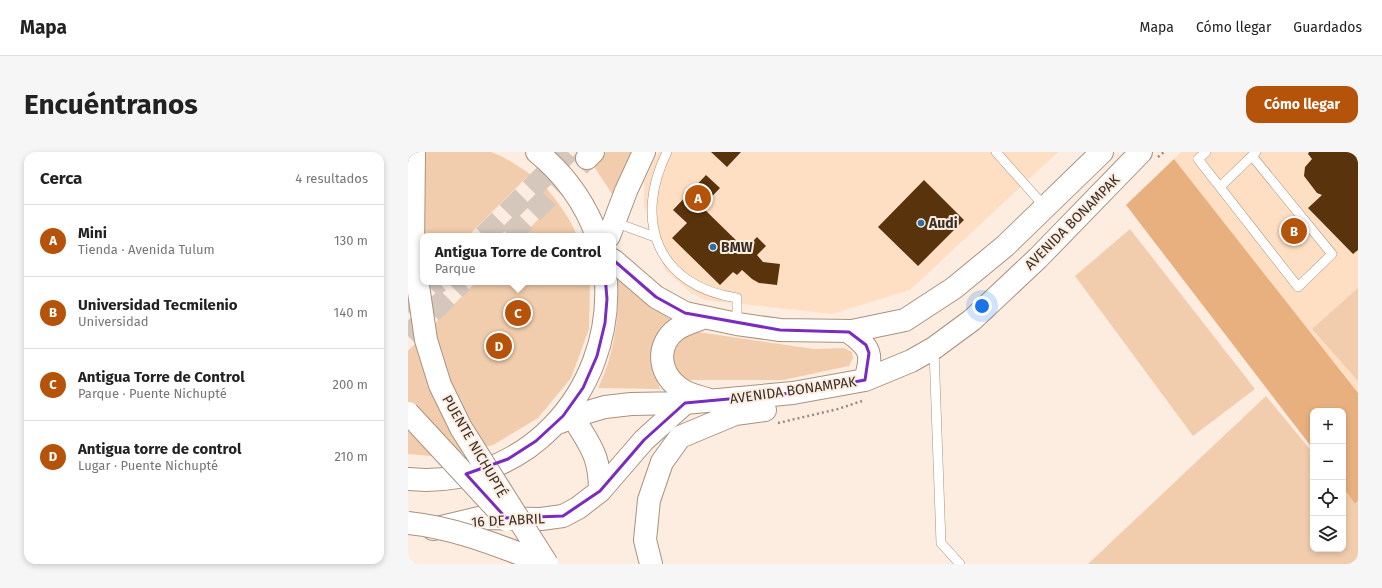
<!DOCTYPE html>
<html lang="es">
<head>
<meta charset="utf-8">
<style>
	body { margin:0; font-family:"Fira Sans",sans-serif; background:#f6f6f6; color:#222 }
	.controls { position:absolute; right:12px; bottom:12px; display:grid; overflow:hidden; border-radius:8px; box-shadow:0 2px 6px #0003 }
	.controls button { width:36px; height:36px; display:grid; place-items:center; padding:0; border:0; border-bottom:1px solid #e0e0e0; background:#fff; color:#222; font:20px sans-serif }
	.you { position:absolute; left:574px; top:154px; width:14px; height:14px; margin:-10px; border:3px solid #fff; border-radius:50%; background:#1a73e8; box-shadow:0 0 0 6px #1a73e833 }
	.badge { display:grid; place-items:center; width:26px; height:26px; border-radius:50%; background:#b45309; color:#fff; font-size:13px; font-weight:700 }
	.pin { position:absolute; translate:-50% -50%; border:2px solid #fff; box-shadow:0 1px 4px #0006 }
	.popup { position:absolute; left:12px; top:81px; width:196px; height:52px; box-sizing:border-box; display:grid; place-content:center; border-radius:8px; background:#fff; filter:drop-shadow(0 1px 3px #0005); font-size:13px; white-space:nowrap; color:#767676 }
	.popup b { font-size:15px; color:#222 }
	.popup::after { content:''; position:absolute; left:50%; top:100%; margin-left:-8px; border:8px solid transparent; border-top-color:#fff }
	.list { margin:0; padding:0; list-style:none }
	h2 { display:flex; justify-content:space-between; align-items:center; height:52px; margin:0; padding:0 16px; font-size:17px }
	h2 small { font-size:13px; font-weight:400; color:#767676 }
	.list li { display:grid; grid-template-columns:26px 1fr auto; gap:12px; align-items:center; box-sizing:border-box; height:72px; padding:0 16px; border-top:1px solid #e0e0e0 }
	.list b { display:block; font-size:15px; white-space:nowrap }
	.list p { margin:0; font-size:13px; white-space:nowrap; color:#767676 }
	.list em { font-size:13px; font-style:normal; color:#767676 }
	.icon { flex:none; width:22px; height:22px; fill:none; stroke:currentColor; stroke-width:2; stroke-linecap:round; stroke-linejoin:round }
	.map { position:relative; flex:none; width:950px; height:412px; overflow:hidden; border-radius:12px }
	header { display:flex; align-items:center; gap:24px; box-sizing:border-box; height:56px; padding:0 20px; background:#fff; border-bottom:1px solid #e0e0e0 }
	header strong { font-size:19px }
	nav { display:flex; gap:22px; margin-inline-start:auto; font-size:14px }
	.intro { display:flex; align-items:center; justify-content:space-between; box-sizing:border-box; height:96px; padding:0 24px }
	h1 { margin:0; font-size:28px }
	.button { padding:10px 18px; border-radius:12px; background:#b45309; color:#fff; font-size:14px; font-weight:700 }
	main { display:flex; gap:24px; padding:0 24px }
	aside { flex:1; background:#fff; border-radius:12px; box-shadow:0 2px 6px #0003 }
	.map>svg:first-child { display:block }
	.built { fill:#ffdfc4 }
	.green { fill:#f2cdad }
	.forest { fill:#e8b07e }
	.building { fill:#59330c }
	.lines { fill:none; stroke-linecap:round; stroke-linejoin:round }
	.primary-tunnel { stroke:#d6c7bc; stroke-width:22; stroke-dasharray:22 11; stroke-linecap:butt }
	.lane-casing { stroke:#a9927e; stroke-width:10 }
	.secondary-casing { stroke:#a9927e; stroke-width:24 }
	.primary-casing { stroke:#a9927e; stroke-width:24 }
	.path { stroke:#968a80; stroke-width:2.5; stroke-dasharray:2 3; stroke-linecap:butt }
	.lane { stroke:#fff; stroke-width:9 }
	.secondary { stroke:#fff; stroke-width:22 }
	.primary { stroke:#fff; stroke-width:22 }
	.primary-bridge-casing { stroke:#a9927e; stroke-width:24; stroke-linecap:butt }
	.primary-bridge { stroke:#fff; stroke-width:22 }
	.marked { fill:none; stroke:#7b2cbf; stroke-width:3; stroke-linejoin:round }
	.poi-dot { fill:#276fa3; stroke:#fdede1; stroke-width:1.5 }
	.labels { text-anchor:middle; stroke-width:4; stroke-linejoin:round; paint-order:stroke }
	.street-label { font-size:14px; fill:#382f27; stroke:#fdede1 }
	.poi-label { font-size:14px; font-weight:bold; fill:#382f27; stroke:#fdede1; text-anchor:start }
</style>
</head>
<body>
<header>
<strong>Mapa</strong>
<nav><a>Mapa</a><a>Cómo llegar</a><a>Guardados</a></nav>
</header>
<div class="intro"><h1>Encuéntranos</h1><a class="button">Cómo llegar</a></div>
<main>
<aside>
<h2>Cerca<small>4 resultados</small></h2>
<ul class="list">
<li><span class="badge">A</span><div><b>Mini</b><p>Tienda · Avenida Tulum</p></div><em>130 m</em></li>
<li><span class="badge">B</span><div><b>Universidad Tecmilenio</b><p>Universidad</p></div><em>140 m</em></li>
<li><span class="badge">C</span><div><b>Antigua Torre de Control</b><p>Parque · Puente Nichupté</p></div><em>200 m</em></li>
<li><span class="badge">D</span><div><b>Antigua torre de control</b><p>Lugar · Puente Nichupté</p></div><em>210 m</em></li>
</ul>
</aside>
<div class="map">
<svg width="950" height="412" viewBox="0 0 950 412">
	<rect width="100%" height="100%" fill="#fdede1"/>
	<path class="built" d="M250 0H650L502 138 424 162 297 148 282 140 257 118 236 54V30Z
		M773 0H950V241L766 7Z"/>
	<path class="green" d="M0 0H83C96 4 126 23 135 33 146 43 165 71 169 84H114L145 52 118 26 60 84H15V129L0 145Z
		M198 0H225L212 54 185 13Z
		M722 77 847 237 785 284 667 124Z
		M210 127 266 170 245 216 252 237 190 236C207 202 211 165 210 127Z
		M68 130H182L181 177 163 226 130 266 85 293 34 305 0 302V199Z
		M950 136V229L904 177Z
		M290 180 406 197 436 196 444 200 445 206 441 214 375 228H281C255 215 261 183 290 180Z
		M858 244 905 301V397H935V337L947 352 950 350V412H680Z"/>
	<path class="forest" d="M766 7 950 241V349L947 352 935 336V259H905V297L718 53Z"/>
	<path class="building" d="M303 0H333L319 15Z
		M901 0H950V98L945 102 900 56 914 43 909 41 896 24 897 15 904 7 900 2Z
		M298 23 312 36 294 55 337 97 349 85 358 94 349 103 355 110 372 112 369 133 351 131 344 127 334 118 329 123 325 120 312 133 264 86 279 71 265 58Z
		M516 28 556 68 510 114 470 75Z"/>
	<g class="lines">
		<path class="primary-tunnel" d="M76 84 160 0
			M101 84 179 6
			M0 160 30 130
			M0 184 54 130"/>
		<defs>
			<path id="lane" d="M259 0C225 69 249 134 329 146V172
				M588 0 637 55
				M798 0 790 7 890 135 924 102 844 4
				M813 34 848 0
				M206 70 247 85
				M526 198 533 391 552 412"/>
			<path id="secondary" d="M201 84 218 39 236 0
				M165 265C182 294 192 303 192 339
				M25 377 71 366 133 367 155 364 170 356 192 339 236 288 277 251"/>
			<path id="primary" d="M129 0C156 22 177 51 189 84
				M179 6 185 0
				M205 108 248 145 277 161 329 172 372 178 444 179 497 168 546 136 597 94 694 0
				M295 166C287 169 277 172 269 177 248 192 250 220 270 235 278 242 289 244 299 247
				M441 180C463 196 465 202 457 228
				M147 272 173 262 197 255 223 252 277 251 385 241 457 228 503 209 526 196 564 168 630 106 733 0
				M0 327C115 338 204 242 198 130
				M243 412 237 388 241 348 254 310 272 285 327 262 357 258"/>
		</defs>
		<use href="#lane" class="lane-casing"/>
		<use href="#secondary" class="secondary-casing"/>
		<use href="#primary" class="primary-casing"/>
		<path class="path" d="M750 5 756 0
			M370 271 430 257 454 249"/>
		<use href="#lane" class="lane"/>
		<use href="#secondary" class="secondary"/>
		<use href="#primary" class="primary"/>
		<defs>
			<path id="primary-bridge" d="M6 0 5 99 18 188 32 233 53 276 139 412
				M0 261 99 368
				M0 371C49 376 93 395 139 412"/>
		</defs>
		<use href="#primary-bridge" class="primary-bridge-casing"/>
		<use href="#primary-bridge" class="primary-bridge"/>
	</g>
	<path class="marked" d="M195 99 248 145 277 161 372 178 441 180 458 193 461 201 457 228 385 241 277 251 236 288 192 339 155 364 98 366 58 322 100 307 128 289 155 264 175 236 189 204 197 171 199 147Z"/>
	<g class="poi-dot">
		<circle cx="513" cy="71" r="4"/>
		<circle cx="305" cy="95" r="4"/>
	</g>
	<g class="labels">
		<g class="street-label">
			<text transform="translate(664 70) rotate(-45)" y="5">AVENIDA BONAMPAK</text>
			<text transform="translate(385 238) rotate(-8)" y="5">AVENIDA BONAMPAK</text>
			<text transform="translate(67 294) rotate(60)" y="5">PUENTE NICHUPTÉ</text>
			<text transform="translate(100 368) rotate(-3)" y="5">16 DE ABRIL</text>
		</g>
		<g class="poi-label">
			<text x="521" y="76">Audi</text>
			<text x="313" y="100">BMW</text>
		</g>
	</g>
</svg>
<div class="controls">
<button>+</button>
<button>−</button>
<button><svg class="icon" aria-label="locate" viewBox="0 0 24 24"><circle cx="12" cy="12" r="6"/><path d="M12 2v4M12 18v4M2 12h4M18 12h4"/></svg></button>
<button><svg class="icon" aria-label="layers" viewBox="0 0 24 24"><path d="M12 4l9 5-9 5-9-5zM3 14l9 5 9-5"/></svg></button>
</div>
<div class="you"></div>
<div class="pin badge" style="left:290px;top:46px">A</div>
<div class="pin badge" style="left:886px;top:79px">B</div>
<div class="pin badge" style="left:110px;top:161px">C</div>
<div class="popup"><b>Antigua Torre de Control</b>Parque</div>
<div class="pin badge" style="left:91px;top:194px">D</div>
</div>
</main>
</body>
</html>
